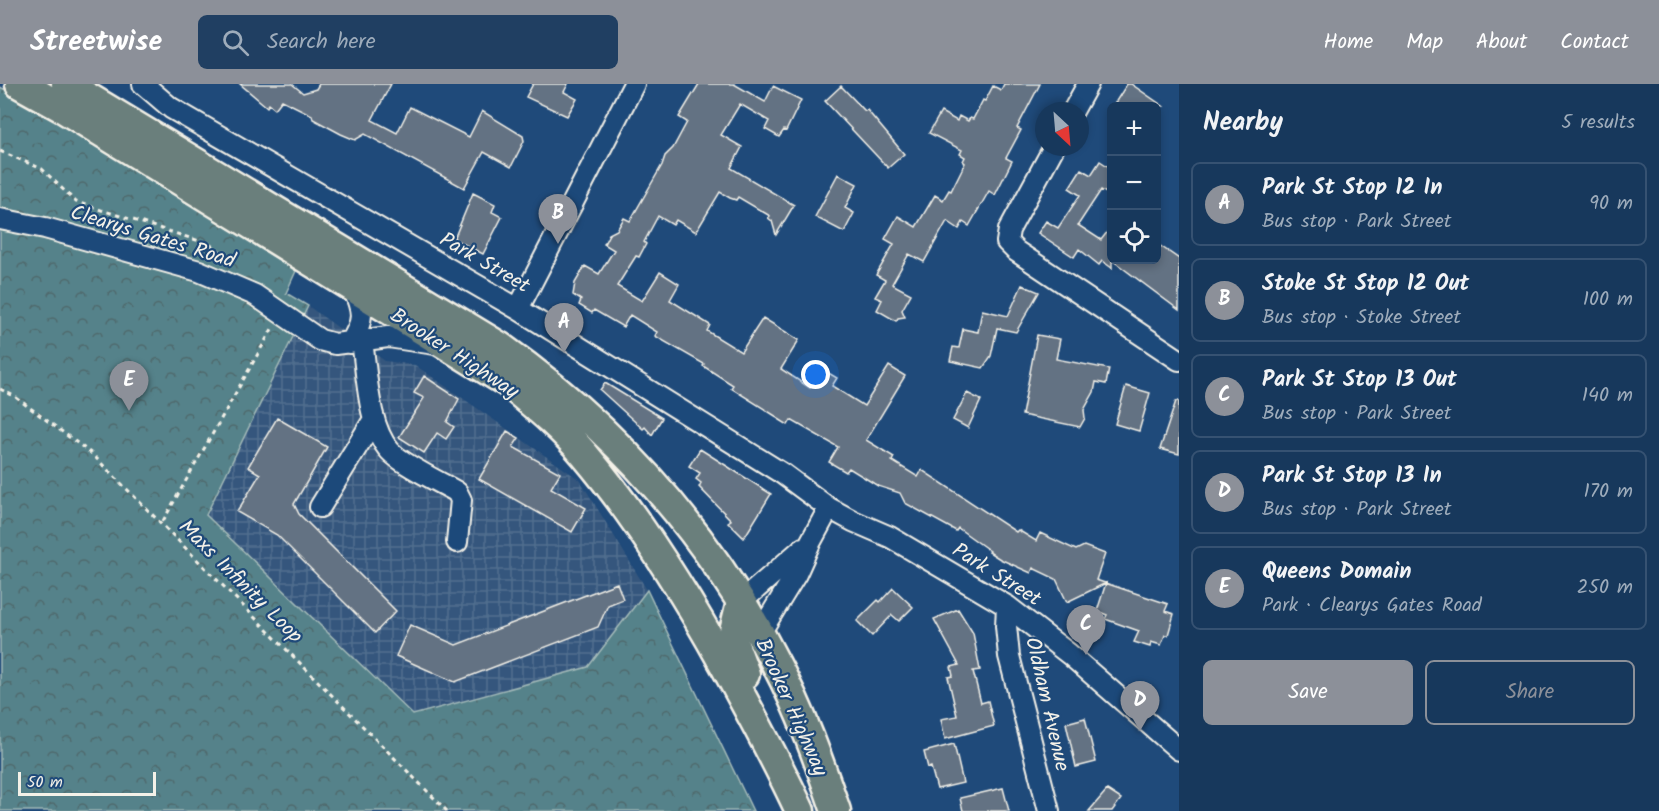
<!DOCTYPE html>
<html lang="en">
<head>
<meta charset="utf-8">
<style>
	body { margin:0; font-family:Kalam,sans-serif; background:#203f62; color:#f1f3f6 }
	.controls { position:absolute; right:18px; top:18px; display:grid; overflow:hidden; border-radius:9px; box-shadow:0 3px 9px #0003 }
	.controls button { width:54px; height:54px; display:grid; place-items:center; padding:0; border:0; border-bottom:2px solid #365272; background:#17385c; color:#f1f3f6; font:30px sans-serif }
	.compass { position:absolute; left:1035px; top:18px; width:54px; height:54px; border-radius:50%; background:#17385c; box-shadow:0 3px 9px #0003; rotate:154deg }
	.scale { position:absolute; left:18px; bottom:15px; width:138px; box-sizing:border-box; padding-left:6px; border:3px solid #f4f1e8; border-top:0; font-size:16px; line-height:21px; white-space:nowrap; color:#f4f1e8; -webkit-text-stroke:4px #1f4a7a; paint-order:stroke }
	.you { position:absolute; left:816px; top:291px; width:21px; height:21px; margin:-15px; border:4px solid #fff; border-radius:50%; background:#1a73e8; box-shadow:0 0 0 9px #1a73e833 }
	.badge { display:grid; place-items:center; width:39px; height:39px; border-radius:50%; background:#8c9099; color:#fff; font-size:20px; font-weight:700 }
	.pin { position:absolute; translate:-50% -50px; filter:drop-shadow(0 2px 3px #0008) }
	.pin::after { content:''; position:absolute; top:32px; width:21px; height:18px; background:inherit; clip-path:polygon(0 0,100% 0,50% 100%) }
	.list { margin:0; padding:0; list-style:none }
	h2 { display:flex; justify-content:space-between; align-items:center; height:78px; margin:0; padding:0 24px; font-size:26px }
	h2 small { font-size:20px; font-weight:400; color:#9eacbb }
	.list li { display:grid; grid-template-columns:39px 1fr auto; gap:18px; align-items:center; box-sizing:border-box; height:84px; margin:0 12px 12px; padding:0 12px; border:2px solid #365272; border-radius:9px }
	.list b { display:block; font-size:22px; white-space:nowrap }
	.list p { margin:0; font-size:20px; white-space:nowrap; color:#9eacbb }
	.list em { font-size:20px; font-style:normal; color:#9eacbb }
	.actions { display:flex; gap:12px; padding:18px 24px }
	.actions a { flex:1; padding:14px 0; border:2px solid #8c9099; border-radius:9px; text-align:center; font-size:21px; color:#8c9099 }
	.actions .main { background:#8c9099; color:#fff }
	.icon { flex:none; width:33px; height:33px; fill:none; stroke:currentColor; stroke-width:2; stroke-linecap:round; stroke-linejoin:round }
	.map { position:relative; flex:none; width:1179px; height:727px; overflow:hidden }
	header { display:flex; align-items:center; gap:36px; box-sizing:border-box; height:84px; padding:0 30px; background:#8c9099; color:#fff }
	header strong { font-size:28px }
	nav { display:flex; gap:33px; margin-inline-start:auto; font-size:21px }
	.search { width:420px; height:54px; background:#203f62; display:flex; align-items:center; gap:15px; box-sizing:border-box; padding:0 21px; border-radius:9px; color:#9eacbb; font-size:22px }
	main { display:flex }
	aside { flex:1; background:#17385c }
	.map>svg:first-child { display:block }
	.industrial { fill:url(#industrial-grid) }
	.forest { fill:url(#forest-crowns); stroke:#a4bab9; stroke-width:1.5 }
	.building { fill:#647283; stroke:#f4f1e8; stroke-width:1.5 }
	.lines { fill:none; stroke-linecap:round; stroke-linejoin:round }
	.minor-casing { stroke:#f4f1e8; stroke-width:24 }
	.highway-casing { stroke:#f4f1e8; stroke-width:33 }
	.path { stroke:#f4f1e8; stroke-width:3; stroke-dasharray:4.5 4.5; stroke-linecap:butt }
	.minor { stroke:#1f4a7a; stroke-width:20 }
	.highway { stroke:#6b7f7c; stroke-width:28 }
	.labels { text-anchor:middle; stroke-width:4.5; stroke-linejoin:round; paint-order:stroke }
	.street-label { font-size:21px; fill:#f4f1e8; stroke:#1f4a7a }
</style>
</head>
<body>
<header>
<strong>Streetwise</strong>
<div class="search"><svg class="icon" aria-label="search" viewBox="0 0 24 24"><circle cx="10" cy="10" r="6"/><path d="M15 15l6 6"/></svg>Search here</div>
<nav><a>Home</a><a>Map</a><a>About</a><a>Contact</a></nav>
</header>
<main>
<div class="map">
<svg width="1179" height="727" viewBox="0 0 1179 727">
	<defs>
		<pattern id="industrial-grid" width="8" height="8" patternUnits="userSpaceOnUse" patternTransform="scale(1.5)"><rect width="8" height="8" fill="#34567d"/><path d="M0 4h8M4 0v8" fill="none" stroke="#526f8f"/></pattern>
		<pattern id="forest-crowns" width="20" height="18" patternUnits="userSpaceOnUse" patternTransform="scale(1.5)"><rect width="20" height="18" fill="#54828a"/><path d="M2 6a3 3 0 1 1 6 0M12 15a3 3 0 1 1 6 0" fill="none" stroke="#4f686b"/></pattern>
	</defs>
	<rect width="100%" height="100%" fill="#1f4a7a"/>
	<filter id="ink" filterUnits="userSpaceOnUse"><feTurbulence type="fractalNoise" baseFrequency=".0167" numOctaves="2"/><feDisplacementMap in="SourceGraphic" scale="12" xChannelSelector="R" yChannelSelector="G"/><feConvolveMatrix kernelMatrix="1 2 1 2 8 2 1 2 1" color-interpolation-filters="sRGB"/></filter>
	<g filter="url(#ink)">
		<path class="industrial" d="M308 222 385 277 415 281 580 396 647 506 588 583 413 631 206 431Z"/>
		<path class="forest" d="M0 3 47 28 296 187 286 209 308 222 206 431 413 631 588 583 647 506 753 727H0Z"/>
		<path class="building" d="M240 0H292L303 9 316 5 319 0H391L372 36 397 49 410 23 469 53 482 27 523 52 524 57 511 83 484 68 464 104 365 50 355 56 341 50 313 35 312 31 282 16 275 25 269 20 267 23Z
			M533 0H568L564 8 577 15 567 32 526 13Z
			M699 0H734L765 18 773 2 801 16 786 47 784 46 779 53 765 45 769 37 740 20 721 51 742 63 731 84 794 121 776 151 772 137 768 134 770 132 738 113 736 116 730 114 720 108 696 148 676 136 673 141 658 132 644 158 646 160 639 173 636 172 617 202 642 217 660 188 679 200 670 216 710 241 707 247 741 268 763 234 799 256 781 285 810 304 822 285 837 294 832 302 864 322 889 282 905 292 866 356 894 373 892 377 918 393 922 386 1016 448 1018 446 1036 457 1040 449 1076 466 1084 462 1105 470 1096 496 1168 520 1165 527 1174 530 1168 551H1165L1161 561 1151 558 1150 563 1134 558 1139 547 1105 535 1107 531 1097 527 1106 499 1067 518 1056 495 1033 484 1031 489 1000 475 989 468 990 467 958 444 956 447 905 419 900 409 878 402 849 384 846 388 829 378 838 363 791 336 788 341 777 334V333L731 304 733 301 703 282 704 280 655 252 657 248 630 231 623 243 594 226 592 229 579 221 581 216 573 211 575 199 585 182 599 190 614 166 604 160 609 150 617 146 624 134 630 137 662 81 665 72 673 64 687 38 679 33Z
			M1004 0H1040L1017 44 1021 46 1006 74 1012 77 995 111 989 107 969 142 963 138 959 145 947 137 924 178 909 170 892 200 911 210 902 226 905 233 898 234 896 237 877 226 882 216 875 213 885 196 876 191 894 160 885 155 898 132 916 143 935 111 943 116 949 106 951 107 965 79 963 77 965 73 960 70 962 66 929 49 941 28 957 37 959 32 968 37 970 34 973 35 983 16 985 17 993 2 1001 6Z
			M1127 0H1131L1163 22H1113Z
			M841 2 865 27 867 26 904 70 888 84 825 17Z
			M1100 77 1112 85V112L1101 106 1078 141 1101 156 1112 142V184L1102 177 1099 181 1079 165 1074 173 1038 149 1046 137 1058 144 1080 111 1069 104 1081 85 1091 91Z
			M838 90 857 100 845 124 854 129 844 148 815 133Z
			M473 109 495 120 492 128 502 133 483 170 454 155Z
			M1156 159 1179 175V226L1112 176H1156Z
			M1022 201 1039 208 1016 248 997 244 991 272 983 284 950 277 953 263 959 264 963 245 978 248 982 226 1008 232Z
			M1037 251 1060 255 1056 275 1109 285 1106 300 1096 298 1094 308 1084 326 1085 334 1080 343 1022 331Z
			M424 292 459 315 447 338 454 343 446 355 437 349 424 369 399 353 424 314 414 309Z
			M605 299 662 334 652 351 645 343 643 345 600 306Z
			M1126 302 1150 309 1139 347 1115 340Z
			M967 309 981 316 968 344 953 336Z
			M1176 317H1179V370L1160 365Z
			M277 334 327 363 294 420 299 430 396 527 375 549 277 451 237 428 260 390 248 383Z
			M507 347 519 354 513 363 560 389 551 404 586 424 572 448 479 395Z
			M700 365 771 410 744 454 728 438 731 436 699 403 701 399 696 395 700 389 689 382Z
			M617 499 623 515 608 521 598 543 455 598 396 572 410 541 456 561Z
			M893 504 913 523 899 537 892 531 872 552 857 537 878 516 880 518Z
			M958 525 973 549 980 586 973 587 981 619 988 617 994 642 945 655 941 635 957 632 948 593 953 592 951 583 959 581 934 535Z
			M1085 634 1096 678 1076 683 1066 639Z
			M954 660 963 699 937 705 931 683 928 684 924 668Z
			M1003 704 1009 727H963L960 714Z
			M1107 706 1121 715 1112 727H1089Z"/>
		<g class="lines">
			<defs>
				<path id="minor" d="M143 0 171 24 518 225 783 390 829 424 853 437 890 453 1007 522 1069 570 1179 666
					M1073 27 1088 0
					M1054 63 1009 146 1007 158 1016 167 1179 276
					M0 135 45 144 199 187 255 211 320 256 335 260 388 253 435 260
					M518 225 634 0
					M362 257C367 290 368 343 390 367 403 381 440 398 457 408L461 416 457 458
					M350 259C365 236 363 228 353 204
					M320 423 374 335
					M741 518 803 464
					M1007 522 1006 542 1009 572 1049 727
					M760 549 796 490 810 459 829 424"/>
				<path id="highway" d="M20 0 61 23 508 299C534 321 562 344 584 370 639 435 684 508 725 582 751 630 777 677 800 727
					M66 0 499 262C616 345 711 452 776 580 801 627 819 677 836 727
					M741 518 732 555 745 590"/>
			</defs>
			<use href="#minor" class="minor-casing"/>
			<use href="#highway" class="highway-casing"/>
			<path class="path" d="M0 67 42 85 76 118 209 160 223 170 220 177
				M0 305 14 312 92 370 447 727
				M163 437 272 245"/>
			<use href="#minor" class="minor"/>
			<use href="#highway" class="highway"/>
		</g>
	</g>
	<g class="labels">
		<g class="street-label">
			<text transform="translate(153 152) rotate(17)" y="7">Clearys Gates Road</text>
			<text transform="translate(485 178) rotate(30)" y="7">Park Street</text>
			<text transform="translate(455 269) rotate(33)" y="7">Brooker Highway</text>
			<text transform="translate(997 490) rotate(32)" y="7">Park Street</text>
			<text transform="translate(241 497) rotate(45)" y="7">Maxs Infinity Loop</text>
			<text transform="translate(1048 620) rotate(77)" y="7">Oldham Avenue</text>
			<text transform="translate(792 623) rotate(66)" y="7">Brooker Highway</text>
		</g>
	</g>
</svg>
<div class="controls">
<button>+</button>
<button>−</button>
<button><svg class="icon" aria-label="locate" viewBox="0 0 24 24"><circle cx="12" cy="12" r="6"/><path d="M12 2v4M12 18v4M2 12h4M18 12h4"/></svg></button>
</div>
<svg class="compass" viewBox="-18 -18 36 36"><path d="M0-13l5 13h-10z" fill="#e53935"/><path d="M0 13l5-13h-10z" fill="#9eacbb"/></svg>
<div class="scale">50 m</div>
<div class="you"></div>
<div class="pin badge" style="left:564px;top:269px">A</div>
<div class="pin badge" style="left:558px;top:160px">B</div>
<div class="pin badge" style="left:1086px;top:571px">C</div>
<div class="pin badge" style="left:1140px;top:647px">D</div>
<div class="pin badge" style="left:129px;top:327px">E</div>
</div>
<aside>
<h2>Nearby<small>5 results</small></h2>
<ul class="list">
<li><span class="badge">A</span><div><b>Park St Stop 12 In</b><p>Bus stop · Park Street</p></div><em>90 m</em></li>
<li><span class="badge">B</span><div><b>Stoke St Stop 12 Out</b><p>Bus stop · Stoke Street</p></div><em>100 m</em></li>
<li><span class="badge">C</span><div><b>Park St Stop 13 Out</b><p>Bus stop · Park Street</p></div><em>140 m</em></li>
<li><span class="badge">D</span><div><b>Park St Stop 13 In</b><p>Bus stop · Park Street</p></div><em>170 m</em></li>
<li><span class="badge">E</span><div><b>Queens Domain</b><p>Park · Clearys Gates Road</p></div><em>250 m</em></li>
</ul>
<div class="actions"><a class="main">Save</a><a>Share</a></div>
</aside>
</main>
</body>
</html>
